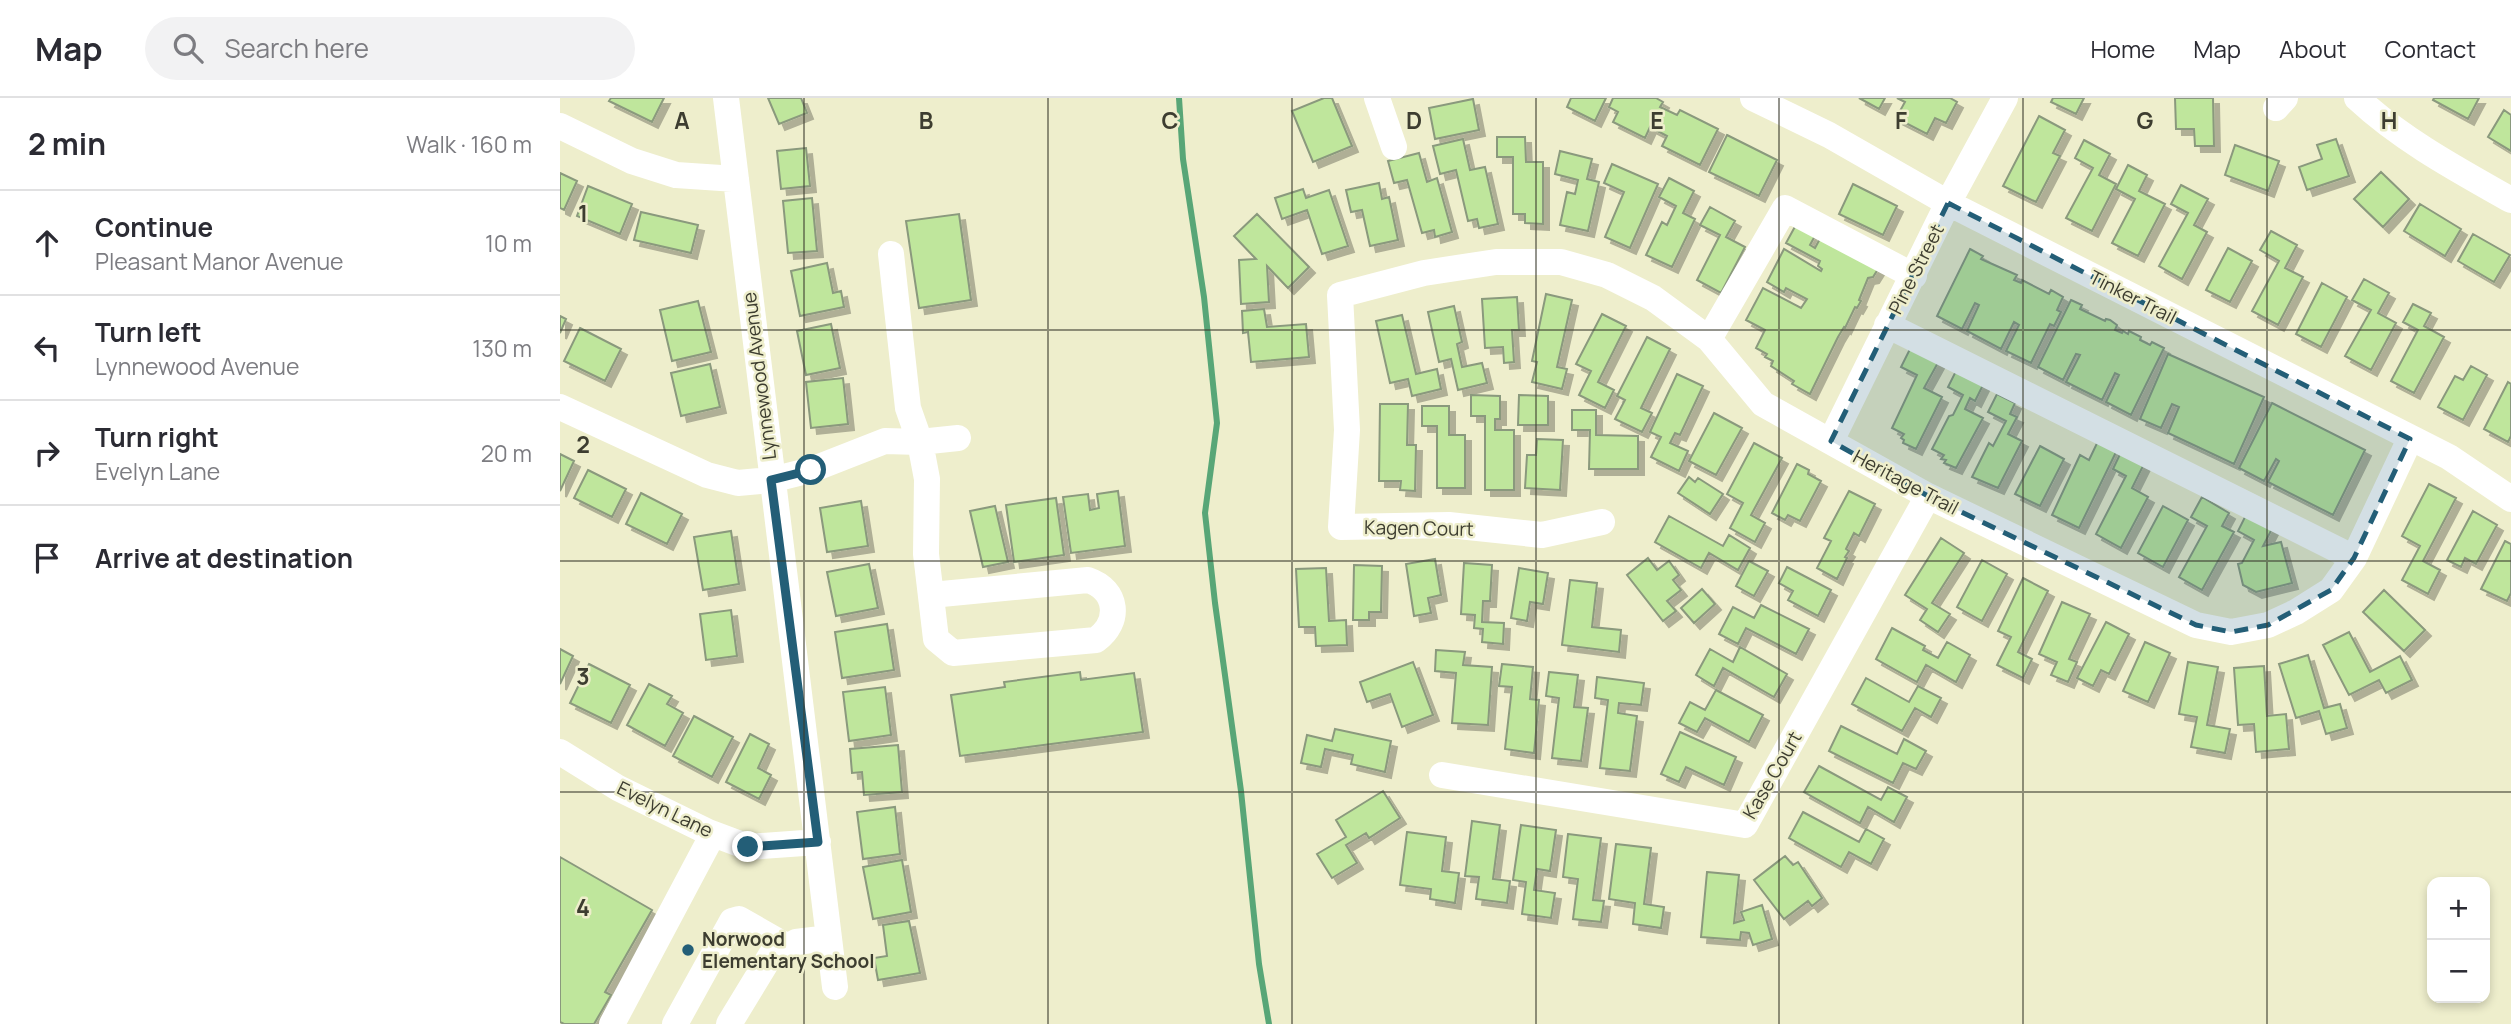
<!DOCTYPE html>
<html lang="en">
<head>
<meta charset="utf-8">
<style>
	body { margin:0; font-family:Manrope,sans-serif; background:#f2f2f3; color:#2b2b33 }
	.controls { position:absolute; right:21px; bottom:21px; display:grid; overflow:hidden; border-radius:14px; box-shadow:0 4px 10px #0003 }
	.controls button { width:63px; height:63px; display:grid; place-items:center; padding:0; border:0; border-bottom:2px solid #e1e1e2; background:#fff; color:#2b2b33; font:35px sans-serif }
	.stop { position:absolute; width:21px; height:21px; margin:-16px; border:5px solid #235e77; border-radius:50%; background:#fff }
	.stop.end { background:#235e77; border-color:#fff; box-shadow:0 2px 7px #0008 }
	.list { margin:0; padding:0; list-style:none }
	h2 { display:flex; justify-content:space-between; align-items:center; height:91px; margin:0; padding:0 28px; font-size:30px }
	h2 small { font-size:23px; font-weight:400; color:#7c7c81 }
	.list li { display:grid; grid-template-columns:46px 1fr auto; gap:21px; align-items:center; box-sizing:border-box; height:105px; padding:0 28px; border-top:2px solid #e1e1e2 }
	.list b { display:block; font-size:26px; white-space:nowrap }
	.list p { margin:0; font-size:23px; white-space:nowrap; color:#7c7c81 }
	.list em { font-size:23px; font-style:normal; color:#7c7c81 }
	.icon { flex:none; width:38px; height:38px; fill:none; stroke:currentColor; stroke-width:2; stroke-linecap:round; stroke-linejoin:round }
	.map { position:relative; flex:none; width:1951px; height:926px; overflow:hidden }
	header { display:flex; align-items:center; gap:42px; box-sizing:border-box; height:98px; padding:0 35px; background:#fff; border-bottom:2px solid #e1e1e2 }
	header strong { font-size:33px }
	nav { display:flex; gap:38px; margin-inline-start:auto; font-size:24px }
	.search { width:490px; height:63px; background:#f2f2f3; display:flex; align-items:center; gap:18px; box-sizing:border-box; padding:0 24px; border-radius:38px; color:#7c7c81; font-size:26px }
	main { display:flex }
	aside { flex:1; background:#fff }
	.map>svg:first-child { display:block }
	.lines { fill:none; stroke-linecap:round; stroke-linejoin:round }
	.stream { stroke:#58a677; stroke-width:6 }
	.building { fill:#bfe69c; stroke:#8a997d; stroke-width:2; filter:url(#shadow) }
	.minor { stroke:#fff; stroke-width:26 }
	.route { stroke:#235e77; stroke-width:9 }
	.marked { fill:#235e77; fill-opacity:0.2; stroke:#235e77; stroke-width:5; stroke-dasharray:14 9; stroke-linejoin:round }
	.grid { fill:none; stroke:#3d3d30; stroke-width:2; stroke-opacity:0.55 }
	.poi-dot { fill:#235e77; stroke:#eec; stroke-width:2.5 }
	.labels { text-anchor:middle; stroke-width:5; stroke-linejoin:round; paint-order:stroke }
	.street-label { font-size:19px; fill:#3d3d30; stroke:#eec }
	.poi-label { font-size:19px; font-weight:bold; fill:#3d3d30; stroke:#eec; text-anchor:start }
	.grid-label { font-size:23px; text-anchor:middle; font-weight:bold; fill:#3d3d30; stroke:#eec; stroke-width:5; stroke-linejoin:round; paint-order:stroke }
</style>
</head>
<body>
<header>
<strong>Map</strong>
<div class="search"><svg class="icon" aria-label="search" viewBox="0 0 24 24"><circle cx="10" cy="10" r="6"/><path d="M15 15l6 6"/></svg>Search here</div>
<nav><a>Home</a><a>Map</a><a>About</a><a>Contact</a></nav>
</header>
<main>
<aside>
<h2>2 min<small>Walk · 160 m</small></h2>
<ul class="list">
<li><svg class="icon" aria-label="ahead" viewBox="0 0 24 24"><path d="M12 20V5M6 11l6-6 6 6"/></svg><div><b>Continue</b><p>Pleasant Manor Avenue</p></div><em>10 m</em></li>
<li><svg class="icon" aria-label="left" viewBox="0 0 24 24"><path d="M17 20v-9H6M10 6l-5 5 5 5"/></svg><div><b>Turn left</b><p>Lynnewood Avenue</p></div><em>130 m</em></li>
<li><svg class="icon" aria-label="right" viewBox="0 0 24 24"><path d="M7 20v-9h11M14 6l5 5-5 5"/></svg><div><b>Turn right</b><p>Evelyn Lane</p></div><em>20 m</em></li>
<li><svg class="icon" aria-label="arrive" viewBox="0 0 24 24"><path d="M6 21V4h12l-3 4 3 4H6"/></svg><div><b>Arrive at destination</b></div></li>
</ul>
</aside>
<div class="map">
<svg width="1951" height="926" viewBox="0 0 1951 926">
	<defs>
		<filter id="shadow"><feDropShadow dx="6" dy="6" stdDeviation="0" flood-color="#0004"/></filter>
	</defs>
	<rect width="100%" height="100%" fill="#eec"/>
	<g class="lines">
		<path class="stream" d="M619 0 623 61 644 199 657 325 645 415 655 505 681 693 699 866 709 926"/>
	</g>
	<path class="building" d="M51 0H104L92 24 49 3Z
		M208 0H241L247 15 219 26Z
		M764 0H772L792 48 753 64 732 13Z
		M1011 0H1046L1035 23 1007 9Z
		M1053 0H1096L1103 4 1100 9 1117 17 1120 12 1158 31 1140 67 1102 48 1107 38 1090 29 1085 40 1053 24 1058 14 1049 9Z
		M1299 0H1325L1319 11Z
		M1337 0H1390L1397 4 1386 25 1375 20 1367 36 1336 20 1345 4Z
		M1493 0H1524L1516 16 1491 4Z
		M1615 0H1653L1654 48H1635L1634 31H1616Z
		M1874 0H1919L1908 21 1873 2Z
		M913 1 919 32 875 41 869 10Z
		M1944 12 1951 17V53L1928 39Z
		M1479 18 1505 32 1493 55 1500 58 1476 104 1443 88Z
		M1167 37 1217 62 1199 98 1149 74Z
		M937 39H965L966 64H983V126L965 125V116H953V59H937Z
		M903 41 910 72 925 69 938 126 919 130 917 121 908 123 896 72 880 76 873 48Z
		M1776 41 1789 78 1747 92 1739 69 1762 61 1757 47Z
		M1524 42 1550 56 1539 77 1556 86 1532 133 1506 120 1533 70 1515 60Z
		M1675 47 1719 63 1708 93 1665 77Z
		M246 50 250 88 221 91 217 53Z
		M1000 53 1032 61 1027 81 1039 84 1028 133 1000 127 1007 94 1015 96 1018 82 995 76Z
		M859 55 867 84 877 80 892 134 875 139 874 132 862 135 847 82 834 85 828 63Z
		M1052 66 1098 86 1070 150 1045 139 1064 94 1044 85Z
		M1568 67 1587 77 1579 93 1605 106 1578 158 1552 145 1575 101 1556 91Z
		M1821 74 1849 101 1823 129 1794 101Z
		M0 75 17 83 4 112 0 110Z
		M1109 80 1134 93 1123 115 1135 121 1112 169 1086 157 1102 124 1107 127 1116 108 1099 99Z
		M819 85 822 101 829 99 838 142 810 148 802 112 791 114 786 92Z
		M1293 86 1337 108 1323 137 1279 116Z
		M1621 87 1648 101 1634 127 1647 134 1622 181 1599 168 1628 115 1611 106Z
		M28 88 72 106 60 136 17 118Z
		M743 91 746 100 769 92 788 148 762 156 747 112 722 121 715 100Z
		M252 100 257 153 228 155 223 103Z
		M1860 106 1901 131 1885 158 1844 133Z
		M1150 109 1175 123 1166 139 1185 149 1161 195 1137 182 1160 137 1140 127Z
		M81 114 138 127 131 155 74 142Z
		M399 116 411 202 359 210 346 123Z
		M697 116 749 169 728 190 707 168 709 204 681 206 679 162 696 161 674 138Z
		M1237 125 1256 136 1250 147 1255 150 1262 137 1318 171 1313 179 1308 180 1299 202 1301 203 1297 210 1295 209 1285 230 1284 229 1278 239 1250 296 1232 286 1234 283 1211 268 1213 263 1205 259 1207 256 1196 250 1205 232 1186 222 1203 190 1241 210 1247 201 1226 190 1224 194 1207 184 1224 151 1261 173 1262 171 1258 168 1260 163 1226 145Z
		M1711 133 1737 147 1725 170 1743 179 1718 227 1692 213 1719 163 1700 152Z
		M1913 136 1950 157 1934 184 1898 163Z
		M1668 150 1692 163 1670 204 1646 192Z
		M1410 151 1423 158 1421 161 1457 177 1454 182 1461 185 1462 182 1489 196 1491 192 1503 199 1497 212 1501 214 1494 228 1490 226 1471 265 1446 253 1459 227 1454 224 1441 251 1407 233 1419 207 1415 205 1402 231 1377 218Z
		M267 165 273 195 281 193 284 209 240 218 231 173Z
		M1804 181 1829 195 1818 215 1836 225 1811 272 1785 258 1811 212 1792 202Z
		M1762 185 1787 199 1761 249 1736 236Z
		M986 196 1012 202 997 269 1007 271 1002 291 972 284 977 264 972 263Z
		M957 199 959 232H952L954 264 944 265 943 249 925 250 922 201Z
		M1511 202 1522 207 1520 211 1545 223 1546 221 1550 222 1557 227 1555 232 1562 235 1563 233 1568 236 1569 233 1581 239 1580 242 1590 247 1592 244 1604 250 1571 317 1546 304 1559 277 1555 275 1542 302 1506 284 1520 257 1516 256 1503 282 1478 269Z
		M138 203 151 254 112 263 100 212Z
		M1853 206 1871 215 1864 228 1884 239 1854 295 1831 283 1858 232 1843 224Z
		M894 208 902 244 897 246 902 269 922 265 927 285 898 292 891 261 879 264 868 214Z
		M704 211 707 229 746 226 749 259 691 264 688 234 683 235 682 213Z
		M1042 216 1066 228 1038 284 1054 292 1045 310 1019 297 1031 273 1016 266Z
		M842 217 856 276 877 271 881 291 852 298 848 281 830 285 816 223Z
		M0 218 6 221 0 235Z
		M271 226 280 270 246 277 237 233Z
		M20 230 61 251 45 283 4 263Z
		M1087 239 1110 251 1081 310 1092 315 1082 334 1055 321 1065 302 1057 298Z
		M1352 247 1380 261 1364 290 1382 299 1356 351 1343 345 1344 342 1341 340 1344 336 1332 330 1357 277 1341 269Z
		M1608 256 1704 299 1674 366 1608 335 1619 309 1612 306 1601 330 1580 321Z
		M150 266 160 309 121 318 111 275Z
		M1911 268 1927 277 1903 322 1878 309 1895 278 1903 282Z
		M1398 269 1425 283 1415 303 1410 300 1405 311 1423 320 1396 370 1384 365 1386 362 1381 361 1384 357 1372 351 1389 318 1393 317 1403 297 1388 289Z
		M1117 276 1143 288 1120 337 1115 335 1110 345 1128 353 1119 373 1091 359 1101 339 1090 334Z
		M283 280 288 326 251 330 246 284Z
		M1948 284 1951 286V338L1948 344 1924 331Z
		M1437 296 1455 305 1450 316 1457 319 1448 336 1462 343 1438 390 1412 379 1429 345 1433 348 1446 323 1428 314Z
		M911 297 940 298V321H935V332H954V392H925V318H911Z
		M959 297 988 298V327H958Z
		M1712 305 1805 352 1773 417 1708 384 1719 363 1716 361 1704 383 1679 370Z
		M820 306H848L847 347H856L855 393 840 392 841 383H819Z
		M862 308H889V337H905V390H877V328H862Z
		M1012 312H1036V337L1078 338V371H1029L1030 332H1012Z
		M1154 315 1182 330 1156 377 1129 363Z
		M977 341 1003 342 1000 392 965 390 967 357H976Z
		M1539 341 1558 350 1519 430 1492 417 1520 357 1529 362Z
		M1194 345 1222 360 1191 417 1205 425 1195 444 1170 430 1183 405 1167 396Z
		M1480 348 1504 361 1480 408 1455 396Z
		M1562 352 1585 364 1572 390 1588 399 1561 450 1536 436 1566 378 1553 371Z
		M0 356 14 363 0 393Z
		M1237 366 1249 372 1248 376 1261 383 1240 423 1228 417 1225 422 1212 415Z
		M28 372 66 391 52 419 14 400Z
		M1129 379 1135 384 1138 380 1163 396 1150 416 1118 395Z
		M1869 386 1896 400 1863 463 1880 472 1868 496 1842 482 1860 448 1842 438Z
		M558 393 565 448 511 455 503 399 528 396 530 412 539 410 537 396Z
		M1289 393 1315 406 1299 438 1294 435 1286 451 1289 453 1285 459 1287 460 1277 481 1257 470 1271 443 1264 440Z
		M81 395 122 416 107 446 66 426Z
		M1642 399 1669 415 1662 428 1674 434 1642 492 1619 479 1647 428 1631 419Z
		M496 400 504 457 454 464 446 407Z
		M301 403 308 448 267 454 260 410Z
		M435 408 448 464 423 469 410 413Z
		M1603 408 1628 422 1603 469 1578 455Z
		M1688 413 1714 427 1703 448 1721 444 1732 485 1696 494 1683 487 1678 466 1682 465 1694 442 1678 433Z
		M1913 413 1937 427 1916 466 1905 460 1901 469 1887 462Z
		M1109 418 1163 448 1169 437 1190 450 1178 472 1149 455 1141 470 1095 444Z
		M171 433 179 486 143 492 134 439Z
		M1381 440 1404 455 1372 505 1390 516 1378 534 1360 522 1367 511 1345 497Z
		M1945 443 1951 446V495L1947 503 1921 491Z
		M1088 460 1097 472 1109 463 1119 477 1113 482 1121 492 1107 503 1116 513 1103 523 1067 477Z
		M875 461 881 497 868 500 871 515 854 518 846 466Z
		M1422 462 1447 476 1422 523 1397 509Z
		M1189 463 1208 473 1194 498 1176 488Z
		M904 465 932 467 930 503H923L922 524 944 525 943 546 922 544 923 531 914 530 915 517 901 516Z
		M309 466 318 510 276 518 267 474Z
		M794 467 822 468 821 514H809V522H793Z
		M1227 469 1271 492 1258 518 1228 502 1233 493 1219 485Z
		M766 470 769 523 786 522 787 547 756 548 755 529H739L736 471Z
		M959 470 988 475 983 506 970 504 967 523 951 520Z
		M1463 480 1488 493 1458 554 1472 561 1463 580 1437 567 1451 539 1438 533Z
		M1010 482 1037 485 1032 529 1061 532 1059 554 1002 547Z
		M1142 491 1155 506 1134 525 1121 510Z
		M1824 492 1865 532 1844 553 1803 514Z
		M1502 504 1530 516 1509 561 1517 564 1508 584 1491 577 1497 564 1479 556Z
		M1201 507 1249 531 1236 556 1186 530 1178 546 1159 536 1173 509 1194 520Z
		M171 512 177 558 146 562 140 516Z
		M1546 524 1569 536 1549 576 1541 572 1533 588 1517 580Z
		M327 526 334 572 282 580 275 534Z
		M1332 530 1365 548 1363 552 1378 560 1387 544 1410 557 1396 584 1366 567 1357 584 1316 561Z
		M1789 534 1810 574 1840 558 1852 582 1826 595 1819 582 1789 597 1763 547Z
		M1585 544 1610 555 1588 604 1563 593Z
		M1180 549 1227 576 1214 599 1163 570 1154 588 1136 577 1150 551 1173 564Z
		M0 551 13 558 0 586Z
		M876 552 905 554 903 567 932 569 928 627 892 625 896 575 875 573Z
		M1748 557 1764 610 1780 606 1787 630 1766 636 1759 613 1736 620 1719 566Z
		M853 564 873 617 842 629 830 596 807 604 800 584Z
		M1628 564 1658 569 1647 627 1670 631 1665 655 1631 649 1637 619 1619 616Z
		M29 566 70 587 51 625 10 605Z
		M942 566 973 569 970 601 979 602 974 655 945 651 952 589 939 588Z
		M1704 568 1707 618 1726 616 1729 651 1696 654 1694 626 1678 627 1674 570Z
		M520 574 521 582 574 575 583 634 400 658 391 597 445 589 444 584Z
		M989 574 1018 577 1014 609 1028 610 1021 663 992 660 999 600 986 598Z
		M1037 579 1084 585 1081 607 1059 605 1058 615 1077 618 1070 673 1040 670 1048 602 1035 600Z
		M1306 580 1349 604 1358 588 1381 600 1371 619 1355 610 1342 633 1292 606Z
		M89 586 112 598 107 606 123 615 105 648 67 627Z
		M325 589 331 637 289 643 283 594Z
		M1156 592 1203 617 1189 644 1145 620 1137 634 1119 625 1130 604 1145 612Z
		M134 618 173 639 152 679 113 658Z
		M1281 628 1337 656 1344 641 1366 653 1356 671 1343 665 1333 685 1269 653Z
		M775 631 831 643 825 674 791 666 793 657 765 651 761 669 741 665 747 637 772 643Z
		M1120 634 1176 659 1164 687 1126 669 1119 684 1101 676Z
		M190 636 209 646 198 670 211 677 199 701 166 684Z
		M338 647 342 694 304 697 302 674 292 675 290 651Z
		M1259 668 1321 702 1328 689 1347 699 1334 724 1308 709 1300 725 1244 694Z
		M823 693 840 720 809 740 806 735 786 747 797 765 772 780 757 756 786 739 776 722Z
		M335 709 340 756 303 761 297 714Z
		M1243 714 1299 744 1306 731 1324 741 1311 766 1289 754 1281 769 1229 740Z
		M912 723 940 727 933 781 950 783 947 805 916 801 919 779 905 778Z
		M961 727 996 732 990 773 977 771 974 792 995 795 991 820 962 816 966 784 953 782Z
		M847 734 886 739 882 773 899 775 895 805 870 801 871 791 840 787Z
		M1008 736 1041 740 1033 802 1044 803 1041 824 1013 821 1018 781 1003 779Z
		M1056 746 1091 750 1084 806 1104 809 1101 830 1073 826 1075 805 1049 801Z
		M1225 758 1233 767 1238 764 1262 800 1252 808 1248 803 1224 821 1194 782Z
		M0 759 92 812 45 894 51 897 34 926H4L0 924Z
		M342 762 351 814 313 821 303 769Z
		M1147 774 1179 777 1174 825 1184 822 1181 814 1202 807 1212 841 1193 847 1189 835 1181 834 1180 842 1141 839Z
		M349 823 360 875 318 882 314 860 327 858 323 827Z"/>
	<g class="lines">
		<path class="minor" d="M166 0 275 889
			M817 0 834 49
			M1193 0 1269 37 1388 105 1889 359 1951 401
			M1797 0C1842 42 1898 72 1951 102
			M1716 10 1725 0
			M0 28 72 63 116 77 176 81
			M331 156 348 310 360 344 398 340
			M1327 227 1794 460
			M1149 241 1225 110 1354 178
			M0 309 147 377 178 385 211 382 251 372 325 343 360 344 367 381 366 456 376 541 393 555 536 542C561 524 558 492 528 482L371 497
			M1271 343 1388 105 1445 0
			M1042 424 982 437 889 427 781 429 787 332 780 197 864 175 936 164H1001L1047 177 1093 200 1149 241 1203 306 1368 398 1636 527 1671 534 1708 527 1736 514 1771 492 1794 460 1850 341
			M0 654 58 690 148 734 188 749 258 744
			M882 677 1185 727 1368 398
			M52 926 153 736
			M115 926 172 823 179 821 228 849
			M169 926 211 857 236 844 269 840"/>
	</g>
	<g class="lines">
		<path class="route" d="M188 749 258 744 211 382 251 372"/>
	</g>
	<path class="marked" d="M1388 105 1850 341 1794 460 1771 492 1708 527 1671 534 1636 527 1368 398 1271 343Z"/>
	<path class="grid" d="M244 0V926M488 0V926M732 0V926M976 0V926M1219 0V926M1463 0V926M1707 0V926M0 232H1951M0 463H1951M0 694H1951"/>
	<circle class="poi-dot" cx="128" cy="852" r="7"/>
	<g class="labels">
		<g class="street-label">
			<text transform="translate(1356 171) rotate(-63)" y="7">Pine Street</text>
			<text transform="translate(1573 199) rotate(27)" y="7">Tinker Trail</text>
			<text transform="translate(199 278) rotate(-97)" y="7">Lynnewood Avenue</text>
			<text transform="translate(1346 384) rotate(28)" y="7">Heritage Trail</text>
			<text transform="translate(859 430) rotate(1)" y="7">Kagen Court</text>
			<text transform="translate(1212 677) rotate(-60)" y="7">Kase Court</text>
			<text transform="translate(105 711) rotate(26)" y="7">Evelyn Lane</text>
		</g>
		<g class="poi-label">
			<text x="142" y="848">Norwood<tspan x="142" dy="22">Elementary School</tspan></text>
		</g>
	</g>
	<g class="grid-label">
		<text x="122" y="31">A</text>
		<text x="366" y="31">B</text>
		<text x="610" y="31">C</text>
		<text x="854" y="31">D</text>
		<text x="1097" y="31">E</text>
		<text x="1341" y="31">F</text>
		<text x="1585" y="31">G</text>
		<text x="1829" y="31">H</text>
		<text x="23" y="124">1</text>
		<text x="23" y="355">2</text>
		<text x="23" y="587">3</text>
		<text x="23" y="818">4</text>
	</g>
</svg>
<div class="controls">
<button>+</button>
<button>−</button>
</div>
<div class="stop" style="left:251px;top:372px"></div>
<div class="stop end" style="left:188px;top:749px"></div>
</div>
</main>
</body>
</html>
